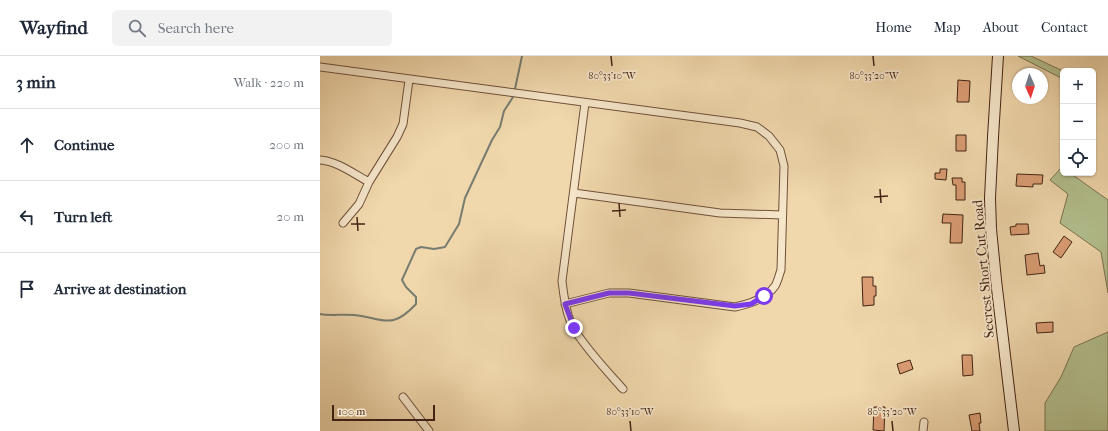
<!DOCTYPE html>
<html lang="en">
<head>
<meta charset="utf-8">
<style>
	body { margin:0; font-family:"IM FELL French Canon",serif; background:#f2f2f3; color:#1f2937 }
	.controls { position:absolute; right:12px; top:12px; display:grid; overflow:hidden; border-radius:6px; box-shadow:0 1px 3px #0004 }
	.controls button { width:36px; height:36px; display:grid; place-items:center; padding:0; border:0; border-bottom:1px solid #e0e1e3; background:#fff; color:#1f2937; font:20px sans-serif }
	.compass { position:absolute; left:692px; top:12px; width:36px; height:36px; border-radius:50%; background:#fff; box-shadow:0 1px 3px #0004; rotate:177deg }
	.scale { position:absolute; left:12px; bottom:10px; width:103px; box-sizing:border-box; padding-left:4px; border:2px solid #432414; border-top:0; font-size:11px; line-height:14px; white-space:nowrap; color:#432414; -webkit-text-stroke:3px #f5e5c9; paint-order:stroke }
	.stop { position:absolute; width:12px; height:12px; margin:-9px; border:3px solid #7c3aed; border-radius:50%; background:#fff }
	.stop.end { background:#7c3aed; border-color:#fff; box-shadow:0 1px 4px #0008 }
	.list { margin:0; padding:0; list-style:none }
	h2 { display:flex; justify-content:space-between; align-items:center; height:52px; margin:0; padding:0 16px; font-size:17px }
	h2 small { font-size:13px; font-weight:400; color:#747a83 }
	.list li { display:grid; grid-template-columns:26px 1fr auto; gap:12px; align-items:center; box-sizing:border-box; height:72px; padding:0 16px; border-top:1px solid #e0e1e3 }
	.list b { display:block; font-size:15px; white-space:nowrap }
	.list em { font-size:13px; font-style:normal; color:#747a83 }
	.icon { flex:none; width:22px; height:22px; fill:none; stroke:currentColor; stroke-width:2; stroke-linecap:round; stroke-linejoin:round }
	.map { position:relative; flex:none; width:788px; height:375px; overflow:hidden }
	header { display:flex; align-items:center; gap:24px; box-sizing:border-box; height:56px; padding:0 20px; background:#fff; border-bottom:1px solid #e0e1e3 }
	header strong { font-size:19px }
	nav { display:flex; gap:22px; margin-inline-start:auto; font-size:14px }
	.search { width:280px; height:36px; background:#f2f2f3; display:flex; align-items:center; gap:10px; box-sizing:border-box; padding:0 14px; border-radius:6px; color:#747a83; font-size:15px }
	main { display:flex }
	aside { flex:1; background:#fff }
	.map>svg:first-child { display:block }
	.green { fill:#b3bf8e; stroke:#7b7251 }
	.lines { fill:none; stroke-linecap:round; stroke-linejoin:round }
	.stream { stroke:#787d71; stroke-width:2 }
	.building { fill:#da9c73; stroke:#432414 }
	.minor-casing { stroke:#6e513a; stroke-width:9 }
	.secondary-casing { stroke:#432414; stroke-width:12 }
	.minor { stroke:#f5e5c9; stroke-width:7 }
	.secondary { stroke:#f5e5c9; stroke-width:10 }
	.route { stroke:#7c3aed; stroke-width:5 }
	.ticks { fill:none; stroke:#432414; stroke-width:1.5 }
	.labels { text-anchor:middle; stroke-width:3.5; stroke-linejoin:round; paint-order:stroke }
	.street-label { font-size:14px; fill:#432414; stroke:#f5e5c9 }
	.ticks-label { font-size:10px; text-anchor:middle; fill:#432414; stroke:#f5e5c9; stroke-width:3.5; stroke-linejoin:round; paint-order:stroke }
</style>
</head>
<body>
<header>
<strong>Wayfind</strong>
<div class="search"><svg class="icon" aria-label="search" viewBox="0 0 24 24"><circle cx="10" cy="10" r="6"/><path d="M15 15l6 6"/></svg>Search here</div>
<nav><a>Home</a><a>Map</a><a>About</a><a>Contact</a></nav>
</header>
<main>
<aside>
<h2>3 min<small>Walk · 220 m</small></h2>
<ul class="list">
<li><svg class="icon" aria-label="ahead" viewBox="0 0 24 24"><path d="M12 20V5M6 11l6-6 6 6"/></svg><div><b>Continue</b></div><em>200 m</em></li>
<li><svg class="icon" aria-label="left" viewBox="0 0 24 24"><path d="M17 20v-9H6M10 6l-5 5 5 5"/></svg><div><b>Turn left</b></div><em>20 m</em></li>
<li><svg class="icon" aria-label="arrive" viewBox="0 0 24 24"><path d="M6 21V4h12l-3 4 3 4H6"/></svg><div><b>Arrive at destination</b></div></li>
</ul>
</aside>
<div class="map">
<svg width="788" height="375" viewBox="0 0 788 375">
	<rect width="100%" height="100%" fill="#f0d7ac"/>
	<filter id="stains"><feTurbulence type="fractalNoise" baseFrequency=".005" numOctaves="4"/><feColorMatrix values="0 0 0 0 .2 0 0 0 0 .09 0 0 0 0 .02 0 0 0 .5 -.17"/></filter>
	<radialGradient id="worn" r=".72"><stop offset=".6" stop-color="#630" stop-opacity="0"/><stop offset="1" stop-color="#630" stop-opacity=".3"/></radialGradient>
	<path class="green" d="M698 0H711L743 15V23Z
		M742 111 743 112V117H750L788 144V237L781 196 740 167 748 138 730 124Z
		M788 276V375H725V347L741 321 754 291Z"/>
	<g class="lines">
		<path class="stream" d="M195 33 202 0
			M0 258C11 260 22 258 34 259 64 262 71 275 96 248V241L86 231 82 224 96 193 101 191 114 193 125 191 139 168 145 142 172 84 180 71 184 55 193 41"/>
	</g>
	<path class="building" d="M638 24 650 25 649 46H637Z
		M636 79H646V95H636Z
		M620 113H627L626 124 615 123V117H620Z
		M697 118 723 119 722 128H713V131L696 130Z
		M632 122H642V126H645V144H636V129H633Z
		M623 158 643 159 642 187H630L631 167H622Z
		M696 168H708L709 178 691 179 690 171 696 170Z
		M744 180 752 186 741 202 733 196Z
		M718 197 720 210 724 209 725 217 707 219 705 199Z
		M542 221H553V230H556V240H554V249L543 250Z
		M733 266V276L717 277 716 267Z
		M642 299H652L653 319 643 320Z
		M590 304 593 313 580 318 577 308Z
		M554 351H565L564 375 553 374Z
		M660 357 661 367H659L660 375H652L649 359Z"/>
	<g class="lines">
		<defs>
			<path id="minor" d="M0 11 420 67 437 71 449 80 460 94 464 110 461 214C459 219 458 225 455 230 446 243 430 248 415 251L309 237H289L245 248
				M265 47 242 225C244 241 246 259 254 273 267 294 286 314 303 333
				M0 104C17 105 34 118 49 126
				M254 137 400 157 462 159
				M23 167 39 148 49 126 77 81 83 68 89 24
				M83 341 109 375
				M603 375 604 366"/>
			<path id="secondary" d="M678 0 673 81 670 142 671 173 676 224 694 375"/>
		</defs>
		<use href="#minor" class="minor-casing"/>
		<use href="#secondary" class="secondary-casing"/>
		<use href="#minor" class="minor"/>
		<use href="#secondary" class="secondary"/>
	</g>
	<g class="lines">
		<path class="route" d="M254 272 245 248 289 237H309L415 250 431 248 444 240"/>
	</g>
	<path class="ticks" d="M291 0 292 10M553 0 554 10M560 133 561 147M554 141 568 140M299 147 300 161M292 155 306 154M37 161 38 175M31 168H45M310 365 311 375M572 365 573 375"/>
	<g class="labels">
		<g class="street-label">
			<text transform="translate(663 213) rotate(-95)" y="5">Secrest Short Cut Road</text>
		</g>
	</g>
	<g class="ticks-label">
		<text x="292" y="23">80°33'10"W</text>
		<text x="554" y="23">80°33'20"W</text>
		<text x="310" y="359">80°33'10"W</text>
		<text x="572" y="359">80°33'20"W</text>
	</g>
	<rect width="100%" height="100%" filter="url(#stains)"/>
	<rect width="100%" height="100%" fill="url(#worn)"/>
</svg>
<div class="controls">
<button>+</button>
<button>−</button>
<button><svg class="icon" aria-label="locate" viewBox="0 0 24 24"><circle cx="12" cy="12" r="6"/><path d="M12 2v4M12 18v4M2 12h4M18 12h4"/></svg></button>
</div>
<svg class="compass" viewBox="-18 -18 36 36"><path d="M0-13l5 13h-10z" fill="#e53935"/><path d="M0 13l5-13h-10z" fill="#747a83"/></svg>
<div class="scale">100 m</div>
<div class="stop" style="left:444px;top:240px"></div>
<div class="stop end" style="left:254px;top:272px"></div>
</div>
</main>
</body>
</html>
